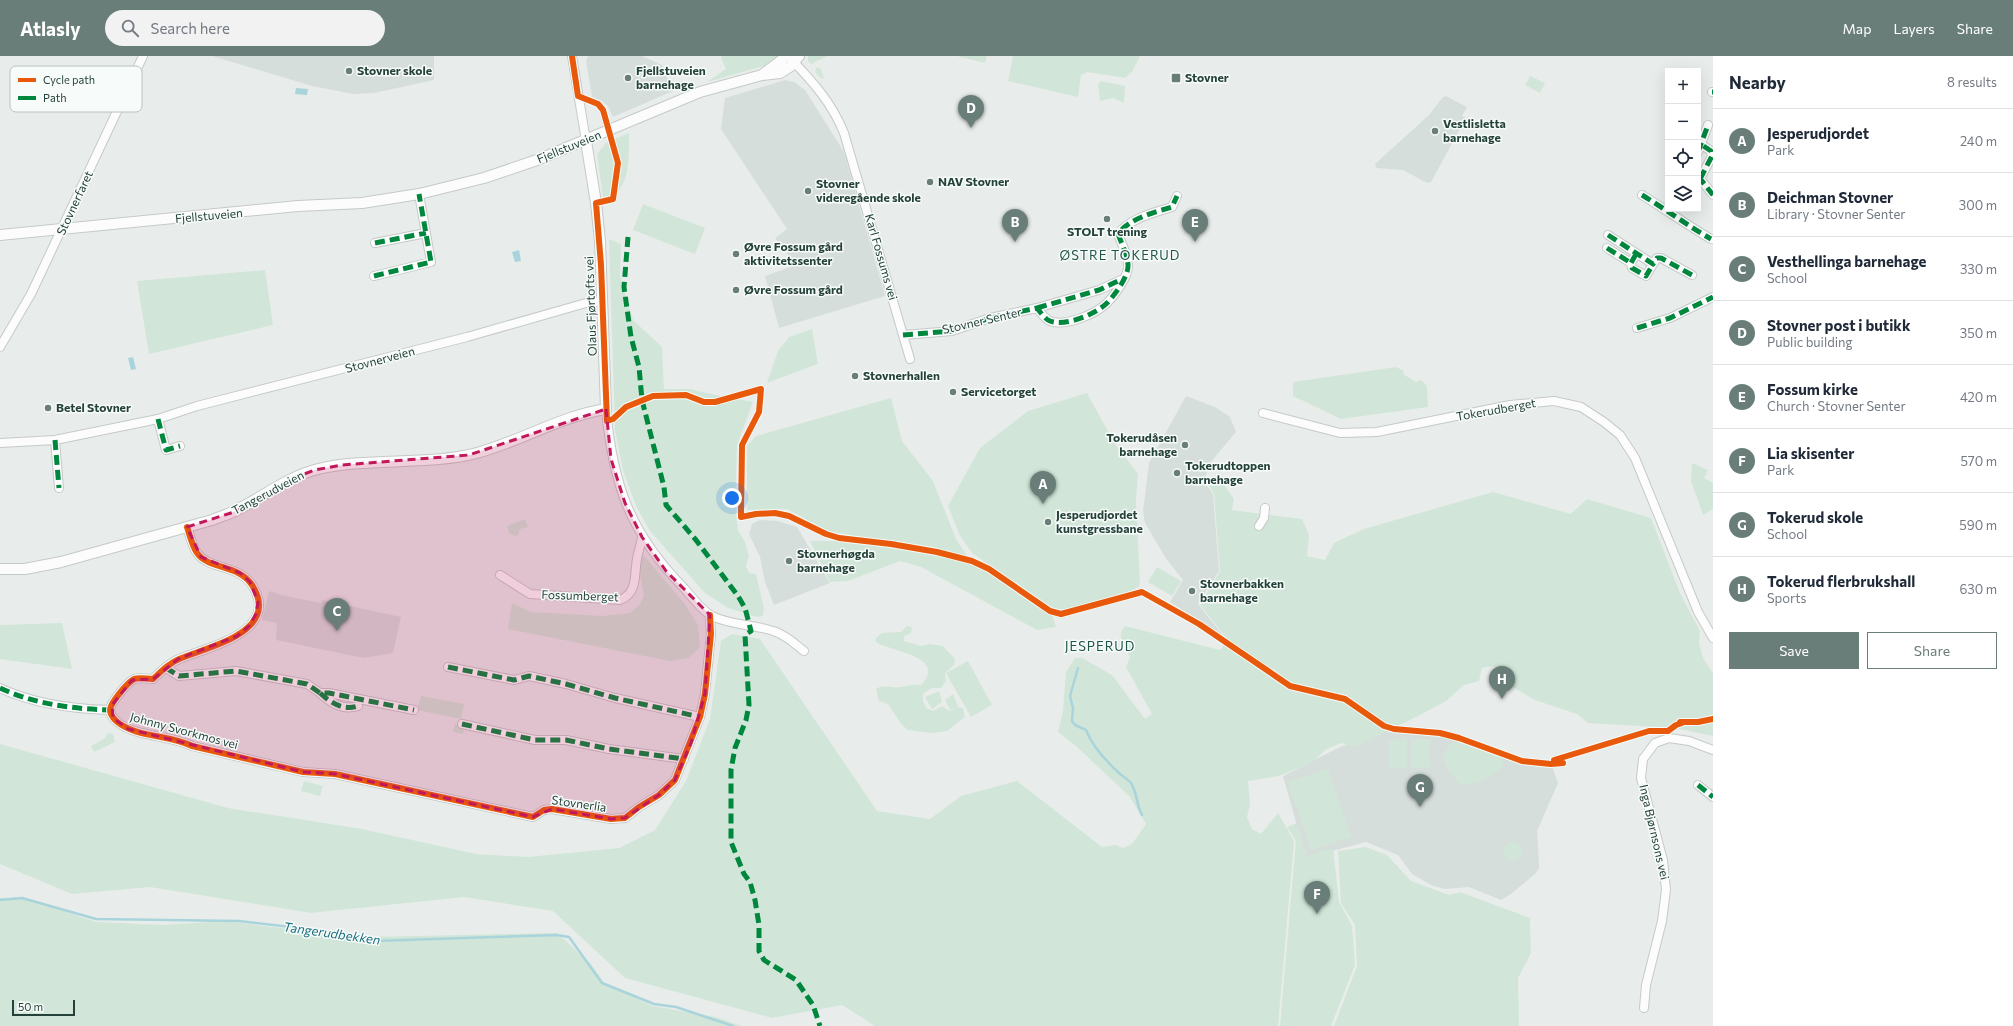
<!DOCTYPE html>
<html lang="en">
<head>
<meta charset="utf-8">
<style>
	body { margin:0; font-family:Commissioner,sans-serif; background:#f2f2f3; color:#1f2937 }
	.controls { position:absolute; right:12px; top:12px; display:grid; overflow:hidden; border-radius:0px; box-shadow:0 4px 16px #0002 }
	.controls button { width:36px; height:36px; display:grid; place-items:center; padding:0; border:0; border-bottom:1px solid #e0e1e3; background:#fff; color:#1f2937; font:20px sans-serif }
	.scale { position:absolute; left:12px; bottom:10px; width:63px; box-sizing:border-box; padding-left:4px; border:2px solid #24423a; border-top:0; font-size:11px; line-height:14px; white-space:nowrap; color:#24423a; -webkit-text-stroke:3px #f7fbf9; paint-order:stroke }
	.you { position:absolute; left:732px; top:442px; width:14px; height:14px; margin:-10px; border:3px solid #fff; border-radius:50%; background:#1a73e8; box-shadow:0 0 0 6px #1a73e833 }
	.badge { display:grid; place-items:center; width:26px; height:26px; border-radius:50%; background:#697e78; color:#fff; font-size:13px; font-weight:700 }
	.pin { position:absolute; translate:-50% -33px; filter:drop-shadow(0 1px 2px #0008) }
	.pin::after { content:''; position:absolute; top:21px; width:14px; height:12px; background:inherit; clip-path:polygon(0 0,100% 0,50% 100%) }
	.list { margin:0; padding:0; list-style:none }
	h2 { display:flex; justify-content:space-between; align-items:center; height:52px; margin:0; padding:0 16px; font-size:17px }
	h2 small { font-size:13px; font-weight:400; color:#747a83 }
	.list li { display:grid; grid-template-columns:26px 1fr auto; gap:12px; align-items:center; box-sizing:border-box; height:64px; padding:0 16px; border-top:1px solid #e0e1e3 }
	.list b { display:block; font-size:15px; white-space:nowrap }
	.list p { margin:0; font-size:13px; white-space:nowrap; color:#747a83 }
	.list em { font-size:13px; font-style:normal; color:#747a83 }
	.actions { display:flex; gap:8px; padding:12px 16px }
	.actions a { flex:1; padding:9px 0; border:1px solid #697e78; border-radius:0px; text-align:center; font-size:14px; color:#697e78 }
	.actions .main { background:#697e78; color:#fff }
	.icon { flex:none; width:22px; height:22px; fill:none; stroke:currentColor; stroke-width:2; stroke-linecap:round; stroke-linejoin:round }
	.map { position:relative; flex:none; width:1713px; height:970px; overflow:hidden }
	header { display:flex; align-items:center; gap:24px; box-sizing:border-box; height:56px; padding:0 20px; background:#697e78; color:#fff }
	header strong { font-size:19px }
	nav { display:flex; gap:22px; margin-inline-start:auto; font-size:14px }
	.search { width:280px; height:36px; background:#f2f2f3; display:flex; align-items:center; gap:10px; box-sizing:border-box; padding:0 14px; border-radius:22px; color:#747a83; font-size:15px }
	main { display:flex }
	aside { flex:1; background:#fff }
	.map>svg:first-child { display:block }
	.built { fill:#d6dedb }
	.green { fill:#d1e6d8 }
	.water { fill:#a9d4db }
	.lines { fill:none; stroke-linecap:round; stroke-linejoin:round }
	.stream { stroke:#a9d4db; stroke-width:2.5 }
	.minor-casing { stroke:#c5cac8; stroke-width:10 }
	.tertiary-casing { stroke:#c5cac8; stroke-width:12 }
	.minor { stroke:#fcfcfc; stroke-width:8 }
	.tertiary { stroke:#fcfcfc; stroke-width:10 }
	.quiet { stroke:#00873e; stroke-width:5; stroke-dasharray:10 5; stroke-linecap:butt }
	.cycleway-casing { stroke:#f7fbf9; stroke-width:8 }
	.cycleway { stroke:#e8590c; stroke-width:6 }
	.marked { fill:#c2185b; fill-opacity:0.2; stroke:#c2185b; stroke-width:3; stroke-dasharray:8 5; stroke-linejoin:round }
	.poi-dot { fill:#697e78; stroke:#f7fbf9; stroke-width:1.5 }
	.labels { text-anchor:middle; stroke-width:3; stroke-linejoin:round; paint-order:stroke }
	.poi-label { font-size:12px; font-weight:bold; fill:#24423a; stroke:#f7fbf9; text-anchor:start }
	.street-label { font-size:12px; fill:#24423a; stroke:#f7fbf9 }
	.neighbourhood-label { font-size:13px; letter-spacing:1px; fill:#1f5548; stroke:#f7fbf9 }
	.water-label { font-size:13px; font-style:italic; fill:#1c6f80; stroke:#f7fbf9 }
	.key { fill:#f7fbf9; stroke:#b8c4c0; stroke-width:1 }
	.key-label { font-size:11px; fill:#24423a }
</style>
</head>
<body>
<header>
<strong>Atlasly</strong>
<div class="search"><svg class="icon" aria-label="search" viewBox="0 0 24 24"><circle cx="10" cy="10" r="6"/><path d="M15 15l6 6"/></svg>Search here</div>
<nav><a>Map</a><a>Layers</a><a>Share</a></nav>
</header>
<main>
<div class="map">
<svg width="1713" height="970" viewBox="0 0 1713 970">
	<rect width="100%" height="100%" fill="#e8edeb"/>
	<path class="built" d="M212 0H434V24L374 37 353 38 312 30Z
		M588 0H642L662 9 673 35 613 61 608 50 602 45 592 41 586 5Z
		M785 24 794 26 805 34 844 96 885 240 779 272 765 220 796 209 775 182 787 173 721 73 725 42Z
		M1446 40 1467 51 1462 60 1466 62 1431 126 1427 127 1403 114 1376 112 1375 108 1429 59 1443 41Z
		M1186 340 1215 351 1230 361 1236 376 1210 407 1204 426 1213 438 1219 515 1198 548 1226 583 1170 546 1183 524 1167 504 1145 467 1143 455 1149 407Z
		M760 464 778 465 797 471 830 527 774 549 765 526 760 501 749 478 752 468Z
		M269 535 281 539 321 547 322 544 401 561 393 597 364 602 276 584 277 567 262 564Z
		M1374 668 1389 674 1435 679 1459 683 1519 707 1552 710 1558 727 1537 775 1539 807V812L1535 818 1511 838 1501 844 1469 831 1445 833 1431 829 1412 818 1398 799 1366 786 1306 802 1283 720 1342 690 1354 688Z"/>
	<path class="green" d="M722 0H779L764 10 707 26 726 13 721 2Z
		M808 0H827L811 8 808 5Z
		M957 0H987L985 7Z
		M1013 0H1140L1132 16 1125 22 1087 16 1081 19 1078 41 1008 25Z
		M817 11 821 13 824 22 822 23 815 16Z
		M1530 20 1545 27 1540 37 1525 29Z
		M1101 25 1125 30 1124 47 1113 42 1100 45 1098 29Z
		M629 77C628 100 633 137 603 142L597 98 607 86Z
		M643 148 705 172 695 198 633 174Z
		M609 183 621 188 620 220 633 264 662 291 664 333H690L711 338 753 346 737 389 735 450 738 474 745 486 749 500 746 510 749 517 756 518 764 552 763 560 757 561 728 552 705 537 650 475 637 452 623 415 615 374Z
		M265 214 273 269 149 298 137 225Z
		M812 273 818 308 767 327 778 295 789 281Z
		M1396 311 1404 315 1403 318 1416 326 1421 324 1427 330 1428 351 1341 363 1293 340V326Z
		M1087 337 1115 388 1138 418 1136 445 1140 526 1139 530 1133 534 1068 554 1053 552 972 497 960 480 948 450 980 392 1028 355Z
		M891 342 902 385 933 425 956 483 968 501 912 491 968 506 1003 525 1052 559 1056 571 1037 574 921 511 900 505 848 525 830 526 810 485H839L906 489 828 475 787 453 747 454V390L756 380Z
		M1692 407 1708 414 1704 422 1713 427V453L1703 459 1691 425Z
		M1213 420 1221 425 1234 443 1232 454 1302 463 1309 479 1307 500 1325 504 1334 487 1364 473 1493 436 1571 458 1587 443 1651 462 1680 537 1700 575 1699 587 1703 602 1713 617V680L1675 672 1588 667 1577 658 1535 644 1502 625 1494 610 1482 612 1479 625 1464 629 1446 645 1418 660 1354 691 1341 687 1325 694 1313 706 1279 720 1248 725 1250 748 1247 761 1252 773 1261 778 1278 757 1294 785 1278 970H875L842 949 772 962 625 922 553 855 464 841 311 857 150 831 72 838 0 808V688L228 752 362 773 476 798 528 801 619 792 655 774 686 725 710 663 721 585 732 578 760 583 877 755 930 763 961 740 1017 725 1102 791 1116 789 1123 792 1132 788 1146 768 1130 741 1076 690 1058 676 1063 655 1066 616 1075 602H1082L1112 619 1145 663 1152 658 1126 611 1130 601C1125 591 1115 579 1125 570L1220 594 1228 584 1200 549 1220 515 1214 437 1206 426Z
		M525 463 528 471 520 473 518 479 515 480 509 477 507 470Z
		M641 500 645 501 684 547 698 569 700 591 689 602 670 605 508 573 512 547 531 556 602 560 630 557 640 548 644 540 640 517Z
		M1157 511 1181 525 1172 540 1148 526Z
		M62 567 72 613 0 603V569Z
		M907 570 912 571 911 577 904 580V585L921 590 930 588 943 590 955 603 954 609 945 617 946 625 941 632H932L923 638V645L926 652 933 655 942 650 950 655 957 651 963 652 965 661 947 675 931 677 908 674 902 669 888 648 879 645 876 633C885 627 891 633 901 631 908 630 913 628 921 629 949 600 888 595 876 586V582L882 577 901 576Z
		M968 605 992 649 971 661 946 617Z
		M939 635 942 646 932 653 925 641Z
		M953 638 958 650 950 654 945 644Z
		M421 640 464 648 461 663 417 654Z
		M455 668 465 670 463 678 453 676Z
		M108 677 113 678 115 686 94 696 91 690 104 683Z
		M1407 683V712H1389V684Z
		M1411 683H1430V711L1411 712Z
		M1457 686 1468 687 1499 700 1502 702 1504 708C1496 719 1475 729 1461 729 1454 720 1445 712 1443 700L1450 688Z
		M1328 713 1351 781 1311 794 1288 726Z
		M304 725 323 730 320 740 301 735Z
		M1297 767 1307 800 1333 792 1339 846 1352 870 1355 909 1331 970H1280L1296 785 1287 771Z
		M1504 795a9 9 0 1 1 18 0a9 9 0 1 1-18 0Z
		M1366 791 1387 799 1411 825 1449 839 1460 836 1530 862 1531 897 1518 922 1519 970H1334L1357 910 1355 869 1341 847 1338 795Z
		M22 841 96 866 163 869 225 865 305 875 367 881 557 877 591 908 605 928 653 950 716 961 741 970H0V842Z"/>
	<path class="water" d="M296 32 308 33 307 39 295 38Z
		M519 194 521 205 515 206 512 196Z
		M133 301 136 313 131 314 128 302Z"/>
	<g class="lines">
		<path class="stream" d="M1078 612 1070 640 1073 652 1072 665 1075 669 1086 674C1092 690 1106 705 1119 717 1122 720 1128 723 1131 727 1138 739 1136 748 1142 759
			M0 844 22 842 96 863 239 865 334 876 374 885 557 879 569 881 602 927 654 948 676 951 733 970"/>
		<defs>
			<path id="minor" d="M572 0 586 85
				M791 3C813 26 832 47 844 77L910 303
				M1712 36H1713
				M1698 96 1708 69
				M1698 120 1713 139
				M1700 123 1712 100 1711 95 1702 89
				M1642 139C1665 153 1687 169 1711 183
				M1608 179 1653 208 1657 202H1661L1692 219
				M375 187 426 177
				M1607 192 1631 207
				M1636 198 1631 207 1632 212 1646 220 1653 208
				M374 220 431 206 419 138
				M1037 252 1099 234 1121 224
				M1637 272 1670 262 1713 241
				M903 279 952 275 990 262 1037 252C1041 257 1045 263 1050 265 1065 271 1096 258 1107 247 1114 240 1124 226 1127 216 1131 205 1122 189 1118 178 1130 162 1153 157 1172 151L1177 140
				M0 291 31 238 143 0
				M606 353C613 429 630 477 684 532 692 541 702 555 712 560 732 570 756 568 776 576 787 580 795 588 804 595
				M1263 357 1340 377 1377 376 1510 349 1554 345 1581 351 1604 366 1620 379 1635 402 1698 556 1713 582
				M158 363 166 394 180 390
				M55 384 59 432
				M0 387 55 384 158 363 197 350 467 281 586 247 602 245
				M1259 470 1264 462 1265 452
				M187 471C190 480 192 490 197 497 209 514 238 508 252 529 282 576 207 591 179 603 169 607 160 616 153 623 147 623 139 621 134 623 128 626 110 647 110 654 110 658 113 662 116 665 136 682 168 678 192 690L303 716 335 718 533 761 544 754 552 753 611 763 625 762 639 751 659 739 675 724 700 661 705 638 711 578 710 559
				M500 519 530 538 620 544C638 537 634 519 637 503 638 496 641 489 642 481
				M448 611 514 624 529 620 566 628 615 642 700 661
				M166 612 179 620 236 615 307 628 320 637H329L414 654
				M0 632C34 648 73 653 110 654
				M320 637C331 647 343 655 358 650
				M462 668 535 684H566L609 693 684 703
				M1698 729 1713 741
				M1644 952 1646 929 1662 865 1666 834 1663 804 1641 722 1643 703 1655 687 1669 682 1689 685 1713 694"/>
			<path id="tertiary" d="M762 19 787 0
				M0 179 298 150 362 147 419 138 484 122 537 104 700 36 762 19 780 17 791 10 799 0
				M0 513H25L61 506 212 464C222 460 233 457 242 451 267 438 290 420 318 413 370 401 425 410 477 397 521 385 561 360 606 353L600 185 596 147 586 85"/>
		</defs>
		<use href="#minor" class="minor-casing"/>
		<use href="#tertiary" class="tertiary-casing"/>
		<use href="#minor" class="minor"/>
		<use href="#tertiary" class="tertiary"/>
		<path class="quiet" d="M1712 36H1713
			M1698 96 1708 69
			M1698 120 1713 139
			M1700 123 1712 100 1711 95 1702 89
			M1642 139C1665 153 1687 169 1711 183
			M1608 179 1653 208 1657 202H1661L1692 219
			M628 181 624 231 631 281 639 311 642 344 664 431 666 449 696 484 738 540 745 552 751 575 745 579 749 649 746 664 735 692 731 714V786L744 818 750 826 755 844 759 869V895L764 904 796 924 813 949 820 970
			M375 187 426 177
			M1607 192 1631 207
			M1636 198 1631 207 1632 212 1646 220 1653 208
			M374 220 431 206 419 138
			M1037 252 1099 234 1122 223
			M1637 272 1670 262 1713 241
			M903 279 952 275 990 262 1037 252C1041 257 1045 263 1050 265 1065 271 1096 258 1107 247 1114 240 1124 226 1127 216 1131 205 1122 189 1118 178 1130 162 1153 157 1172 151L1177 140
			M158 363 166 394 180 390
			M55 384 59 432
			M448 611 514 624 529 620 566 628 615 642 700 661
			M166 612 179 620 236 615 307 628 320 637H329L414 654
			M0 632C34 648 73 653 110 654
			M320 637C331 647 343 655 358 650
			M462 668 535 684H566L609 693 684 703
			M1698 729 1713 741"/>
		<defs>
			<path id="cycleway" d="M572 0 578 40 598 48 603 54 618 107 613 143 596 147 601 209 607 365 613 363 626 351 653 340 686 339 704 346H715L761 333 759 356 742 389 741 461 756 458 775 457 789 460 826 478 839 482 891 488 937 496 972 505 989 513 1050 555 1061 558 1142 536 1199 568 1290 630 1345 643 1384 670 1394 673 1440 677 1459 682 1522 705 1551 708 1563 707
				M187 471C190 480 192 490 197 497 209 514 238 508 252 529 282 576 207 591 179 603 169 607 160 616 153 623 147 623 139 621 134 623 128 626 110 647 110 654 110 658 113 662 116 665 136 682 168 678 192 690L303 716 335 718 533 761 544 754 552 753 611 763 625 762 639 751 659 739 675 724 700 661 705 638 711 578 710 559
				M1554 704 1649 675H1668L1676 669 1682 667 1680 666H1698L1713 663"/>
		</defs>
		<use href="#cycleway" class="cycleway-casing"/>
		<use href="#cycleway" class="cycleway"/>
	</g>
	<path class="marked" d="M606 353 611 403 625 447 642 481 666 515 710 559 705 638 691 687 675 724 659 739 625 762 611 763 552 753 533 761 335 718 303 716 128 673 113 662 112 649 132 624 153 623 178 603 237 580 249 570 256 558 258 546 250 526 240 517 201 501 187 471 234 456 296 421 315 414 342 409 469 399Z"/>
	<g class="poi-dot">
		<circle cx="349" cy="15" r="4"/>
		<circle cx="628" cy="22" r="4"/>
		<rect x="1171" y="17" width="10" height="10" rx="2"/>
		<circle cx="1435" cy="75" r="4"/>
		<circle cx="930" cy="126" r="4"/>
		<circle cx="808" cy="135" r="4"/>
		<circle cx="1107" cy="163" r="4"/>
		<circle cx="736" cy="198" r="4"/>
		<circle cx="736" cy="234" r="4"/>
		<circle cx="855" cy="320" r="4"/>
		<circle cx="953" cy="336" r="4"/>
		<circle cx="48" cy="352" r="4"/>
		<circle cx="1185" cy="389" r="4"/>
		<circle cx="1177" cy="417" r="4"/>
		<circle cx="1048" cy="466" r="4"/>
		<circle cx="789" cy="505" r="4"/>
		<circle cx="1192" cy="535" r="4"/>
	</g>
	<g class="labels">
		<g class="poi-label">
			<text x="357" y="19">Stovner skole</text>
			<text x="636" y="19">Fjellstuveien<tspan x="636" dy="14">barnehage</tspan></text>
			<text x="1185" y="26">Stovner</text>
			<text x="1443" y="72">Vestlisletta<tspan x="1443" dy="14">barnehage</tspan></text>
			<text x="938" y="130">NAV Stovner</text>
			<text x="816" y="132">Stovner<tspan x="816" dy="14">videregående skole</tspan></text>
			<text x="1107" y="180" text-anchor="middle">STOLT trening</text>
			<text x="744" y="195">Øvre Fossum gård<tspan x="744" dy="14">aktivitetssenter</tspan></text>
			<text x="744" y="238">Øvre Fossum gård</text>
			<text x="863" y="324">Stovnerhallen</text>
			<text x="961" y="340">Servicetorget</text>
			<text x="56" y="356">Betel Stovner</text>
			<text x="1177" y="386" text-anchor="end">Tokerudåsen<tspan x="1177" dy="14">barnehage</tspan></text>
			<text x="1185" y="414">Tokerudtoppen<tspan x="1185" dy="14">barnehage</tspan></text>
			<text x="1056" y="463">Jesperudjordet<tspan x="1056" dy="14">kunstgressbane</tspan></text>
			<text x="797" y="502">Stovnerhøgda<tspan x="797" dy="14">barnehage</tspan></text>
			<text x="1200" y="532">Stovnerbakken<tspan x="1200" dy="14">barnehage</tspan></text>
		</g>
		<g class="street-label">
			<text transform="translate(569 91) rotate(-22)" y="4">Fjellstuveien</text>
			<text transform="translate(75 147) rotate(-65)" y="4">Stovnerfaret</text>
			<text transform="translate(209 160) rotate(-5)" y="4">Fjellstuveien</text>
			<text transform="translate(881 201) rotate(74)" y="4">Karl Fossums vei</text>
			<text transform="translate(591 250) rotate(-92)" y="4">Olaus Fjørtofts vei</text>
			<text transform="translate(982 265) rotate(-13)" y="4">Stovner Senter</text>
			<text transform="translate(380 304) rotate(-15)" y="4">Stovnerveien</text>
			<text transform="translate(1496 354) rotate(-10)" y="4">Tokerudberget</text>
			<text transform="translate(268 437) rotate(-28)" y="4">Tangerudveien</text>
			<text transform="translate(580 540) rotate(2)" y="4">Fossumberget</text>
			<text transform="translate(184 675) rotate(15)" y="4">Johnny Svorkmos vei</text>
			<text transform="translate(579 748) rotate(8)" y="4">Stovnerlia</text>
			<text transform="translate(1654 776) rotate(77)" y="4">Inga Bjørnsons vei</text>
		</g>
		<g class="neighbourhood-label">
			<text x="1120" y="204">ØSTRE TOKERUD</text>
			<text x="1100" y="595">JESPERUD</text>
		</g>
		<g class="water-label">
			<text transform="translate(332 877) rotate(8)" y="5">Tangerudbekken</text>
		</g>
	</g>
	<rect x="10" y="10" width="132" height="46" rx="6" class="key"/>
	<rect x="18" y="22" width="18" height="4" fill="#e8590c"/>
	<rect x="18" y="40" width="18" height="4" fill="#00873e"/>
	<g class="key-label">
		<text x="43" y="28">Cycle path</text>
		<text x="43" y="46">Path</text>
	</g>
</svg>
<div class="controls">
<button>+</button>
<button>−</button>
<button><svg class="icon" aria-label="locate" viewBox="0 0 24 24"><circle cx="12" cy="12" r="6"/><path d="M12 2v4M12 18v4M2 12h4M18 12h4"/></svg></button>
<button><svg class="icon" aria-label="layers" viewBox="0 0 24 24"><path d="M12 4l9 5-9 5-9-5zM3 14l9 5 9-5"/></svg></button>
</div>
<div class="scale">50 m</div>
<div class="you"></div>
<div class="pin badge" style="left:1043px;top:448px">A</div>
<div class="pin badge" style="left:1015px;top:186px">B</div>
<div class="pin badge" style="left:337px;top:575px">C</div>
<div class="pin badge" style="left:971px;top:72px">D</div>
<div class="pin badge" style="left:1195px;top:186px">E</div>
<div class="pin badge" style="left:1317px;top:858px">F</div>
<div class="pin badge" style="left:1420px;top:751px">G</div>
<div class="pin badge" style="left:1502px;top:643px">H</div>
</div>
<aside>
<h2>Nearby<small>8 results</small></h2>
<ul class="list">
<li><span class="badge">A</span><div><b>Jesperudjordet</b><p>Park</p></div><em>240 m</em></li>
<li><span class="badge">B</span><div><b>Deichman Stovner</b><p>Library · Stovner Senter</p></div><em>300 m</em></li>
<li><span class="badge">C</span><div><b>Vesthellinga barnehage</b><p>School</p></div><em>330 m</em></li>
<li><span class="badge">D</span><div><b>Stovner post i butikk</b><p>Public building</p></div><em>350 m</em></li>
<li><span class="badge">E</span><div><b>Fossum kirke</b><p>Church · Stovner Senter</p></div><em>420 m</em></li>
<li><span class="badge">F</span><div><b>Lia skisenter</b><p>Park</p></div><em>570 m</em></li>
<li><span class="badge">G</span><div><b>Tokerud skole</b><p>School</p></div><em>590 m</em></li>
<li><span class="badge">H</span><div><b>Tokerud flerbrukshall</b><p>Sports</p></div><em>630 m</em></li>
</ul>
<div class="actions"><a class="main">Save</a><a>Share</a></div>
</aside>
</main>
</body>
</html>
